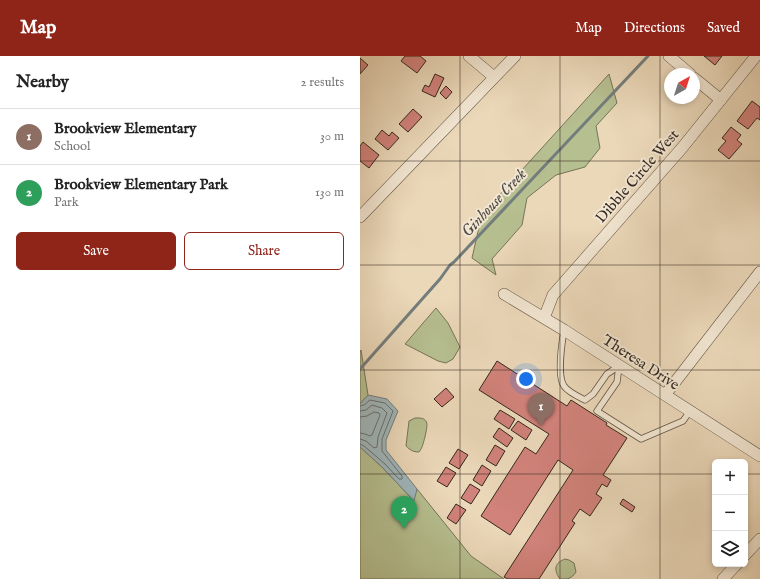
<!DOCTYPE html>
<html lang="en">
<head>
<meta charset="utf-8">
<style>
	body { margin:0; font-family:"IM FELL English",serif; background:#f2f2f2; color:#222 }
	.controls { position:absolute; right:12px; bottom:12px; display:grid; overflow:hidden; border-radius:6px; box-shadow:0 2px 6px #0003 }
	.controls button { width:36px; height:36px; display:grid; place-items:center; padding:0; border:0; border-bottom:1px solid #e0e0e0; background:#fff; color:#222; font:20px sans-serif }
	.compass { position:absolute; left:304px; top:12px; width:36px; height:36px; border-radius:50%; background:#fff; box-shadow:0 2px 6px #0003; rotate:39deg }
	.you { position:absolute; left:166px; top:323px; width:14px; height:14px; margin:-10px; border:3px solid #fff; border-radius:50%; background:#1a73e8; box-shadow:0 0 0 6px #1a73e833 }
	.badge { display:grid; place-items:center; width:26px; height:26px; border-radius:50%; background:#8f2418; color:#fff; font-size:13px; font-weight:700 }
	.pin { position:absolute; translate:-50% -33px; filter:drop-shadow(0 1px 2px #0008) }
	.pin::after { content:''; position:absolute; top:21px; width:14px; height:12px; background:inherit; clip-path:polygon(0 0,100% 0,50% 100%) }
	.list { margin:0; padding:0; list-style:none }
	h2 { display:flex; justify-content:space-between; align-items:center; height:52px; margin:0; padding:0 16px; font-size:17px }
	h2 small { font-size:13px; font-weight:400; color:#767676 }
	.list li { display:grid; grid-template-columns:26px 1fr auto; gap:12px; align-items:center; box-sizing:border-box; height:56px; padding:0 16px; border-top:1px solid #e0e0e0 }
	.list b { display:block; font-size:15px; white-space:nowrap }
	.list p { margin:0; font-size:13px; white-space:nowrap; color:#767676 }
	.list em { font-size:13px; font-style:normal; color:#767676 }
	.actions { display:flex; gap:8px; padding:12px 16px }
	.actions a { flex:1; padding:9px 0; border:1px solid #8f2418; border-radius:6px; text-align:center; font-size:14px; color:#8f2418 }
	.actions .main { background:#8f2418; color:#fff }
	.icon { flex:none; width:22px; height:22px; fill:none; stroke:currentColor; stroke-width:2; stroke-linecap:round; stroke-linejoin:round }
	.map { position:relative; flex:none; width:400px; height:523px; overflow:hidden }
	header { display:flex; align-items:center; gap:24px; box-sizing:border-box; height:56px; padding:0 20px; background:#8f2418; color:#fff }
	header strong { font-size:19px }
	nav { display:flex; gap:22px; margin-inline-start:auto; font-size:14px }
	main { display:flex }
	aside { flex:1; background:#fff }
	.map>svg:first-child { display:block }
	.green { fill:#b6bf90; stroke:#757458 }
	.water { fill:#9fb6bb; stroke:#747d7d }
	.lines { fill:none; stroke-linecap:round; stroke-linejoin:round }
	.shore { stroke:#6a6f6d; stroke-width:1 }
	.stream { stroke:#747d7d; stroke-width:3 }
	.building { fill:#d1827a; stroke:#34281f }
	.service-casing { stroke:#625446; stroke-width:7 }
	.minor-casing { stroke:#625446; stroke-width:12 }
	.service { stroke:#f2e6d2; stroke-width:5.5 }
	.minor { stroke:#f2e6d2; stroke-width:11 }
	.grid { fill:none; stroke:#34281f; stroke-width:1; stroke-opacity:0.55 }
	.labels { text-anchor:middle; stroke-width:4; stroke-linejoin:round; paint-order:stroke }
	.street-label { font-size:15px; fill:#34281f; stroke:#f2e6d2 }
	.water-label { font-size:16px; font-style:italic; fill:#4f4c46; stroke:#f2e6d2 }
</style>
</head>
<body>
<header>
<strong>Map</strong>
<nav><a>Map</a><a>Directions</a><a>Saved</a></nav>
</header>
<main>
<aside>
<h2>Nearby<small>2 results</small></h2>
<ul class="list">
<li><span class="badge" style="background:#8d6e63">1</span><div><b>Brookview Elementary</b><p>School</p></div><em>30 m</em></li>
<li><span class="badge" style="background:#2e9e5b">2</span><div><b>Brookview Elementary Park</b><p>Park</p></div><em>130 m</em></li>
</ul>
<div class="actions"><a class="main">Save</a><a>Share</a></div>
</aside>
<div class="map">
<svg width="400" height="523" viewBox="0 0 400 523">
	<rect width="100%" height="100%" fill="#ebd8b9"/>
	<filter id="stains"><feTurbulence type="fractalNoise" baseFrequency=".005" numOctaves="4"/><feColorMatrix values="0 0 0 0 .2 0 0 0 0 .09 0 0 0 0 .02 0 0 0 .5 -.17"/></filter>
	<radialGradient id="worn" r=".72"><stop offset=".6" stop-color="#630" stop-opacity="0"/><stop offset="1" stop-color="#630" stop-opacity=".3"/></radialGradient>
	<path class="green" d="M249 18 257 47 236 70 240 92 225 111 196 119 167 142 162 169 132 203 136 219 112 202 122 158Z
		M76 252 88 267 100 291 93 303 86 307 78 305 45 288Z
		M1 294 8 339 0 348V296Z
		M55 362C71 361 67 370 65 381 63 387 63 391 59 396 53 396 50 394 46 390L49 365Z
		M0 391 22 411 53 444 57 433 111 500 144 523H0Z
		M205 503 209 504 214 507 216 516C211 523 209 523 200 523 193 513 195 507 205 503Z"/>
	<path class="water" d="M8 339 27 343 38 355 26 384V394L57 433 54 445 22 411 0 391V348Z"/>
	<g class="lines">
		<path class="shore" d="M0 350 4 349 10 344 25 347 33 355 22 383V395L42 420V423H39L25 408 4 390 0 388
			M0 355 6 354 12 349 22 352 27 357 18 381 17 391 14 392 6 385 0 383
			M0 361 7 360 14 356 19 357 20 359 12 379 10 380 5 378 0 377"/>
		<path class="stream" d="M0 313 80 223 90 209 94 206 288 0"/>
	</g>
	<path class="building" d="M45 0H60L66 5 57 17 41 5Z
		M344 0H362L355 9Z
		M0 2 8 9 0 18Z
		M75 18 84 22 75 41 62 35 65 29 69 31Z
		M86 30 92 36 86 43 80 37Z
		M392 45 400 51V64L397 62 388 73 377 65Z
		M53 53 62 61 48 76 39 68Z
		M371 71 381 79 377 84 382 88 369 103 358 94 366 85 362 82Z
		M22 74 29 80 32 76 39 82 28 94 15 83Z
		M3 86 19 99 9 112 0 105V90Z
		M137 305 207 350 211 344 247 367 246 369 267 382 243 419 251 424 247 431 242 428 236 438 242 442 230 460 220 453 212 465 215 467 179 523H148L144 521 213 414 198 404 150 479 121 460 165 391 176 398 189 378 119 334Z
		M86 332 94 341 82 351 74 343Z
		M140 354 155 363 149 373 134 363Z
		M158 365 172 374 166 384 151 374Z
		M139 372 153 382 147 391 133 381Z
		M135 389 145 395 136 410 126 404Z
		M98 393 108 399 99 413 89 407Z
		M122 409 131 415 122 430 113 424Z
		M86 411 96 417 87 431 77 425Z
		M110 428 120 434 111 448 101 442Z
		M263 443 275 451 272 456 260 448Z
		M96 448 106 454 96 468 87 462Z"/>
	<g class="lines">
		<defs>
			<path id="service" d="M204 274C202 286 197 320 204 330 208 336 219 341 225 344L233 338 247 318 259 310
				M259 310 257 326 237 355 281 383 323 365 330 355"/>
			<path id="minor" d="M109 0 134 21
				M309 0 330 18
				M334 22 361 44
				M0 161 155 0
				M144 238 204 274 400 400
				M184 262 193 239 322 92 396 0
				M305 339 400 216
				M385 499 400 483
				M363 523 377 508"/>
		</defs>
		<use href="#service" class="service-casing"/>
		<use href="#minor" class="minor-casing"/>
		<use href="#service" class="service"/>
		<use href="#minor" class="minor"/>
	</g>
	<path class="grid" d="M100 0V523M200 0V523M300 0V523M0 105H400M0 209H400M0 314H400M0 418H355M385 418H400"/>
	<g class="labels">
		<g class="street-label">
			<text transform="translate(277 120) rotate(-49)" y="5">Dibble Circle West</text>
			<text transform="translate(281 306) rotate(33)" y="5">Theresa Drive</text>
		</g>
		<g class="water-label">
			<text transform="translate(133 146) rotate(-47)" y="6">Ginhouse Creek</text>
		</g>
	</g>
	<rect width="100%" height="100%" filter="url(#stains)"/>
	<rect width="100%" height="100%" fill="url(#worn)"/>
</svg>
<div class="controls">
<button>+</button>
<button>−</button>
<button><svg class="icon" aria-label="layers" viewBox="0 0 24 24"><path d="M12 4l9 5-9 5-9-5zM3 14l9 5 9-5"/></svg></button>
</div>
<svg class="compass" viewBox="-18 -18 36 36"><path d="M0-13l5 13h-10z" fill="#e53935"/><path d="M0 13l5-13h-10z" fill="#767676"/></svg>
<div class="you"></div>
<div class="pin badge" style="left:181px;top:370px;background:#8d6e63">1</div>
<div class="pin badge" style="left:44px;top:473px;background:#2e9e5b">2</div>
</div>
</main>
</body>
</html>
